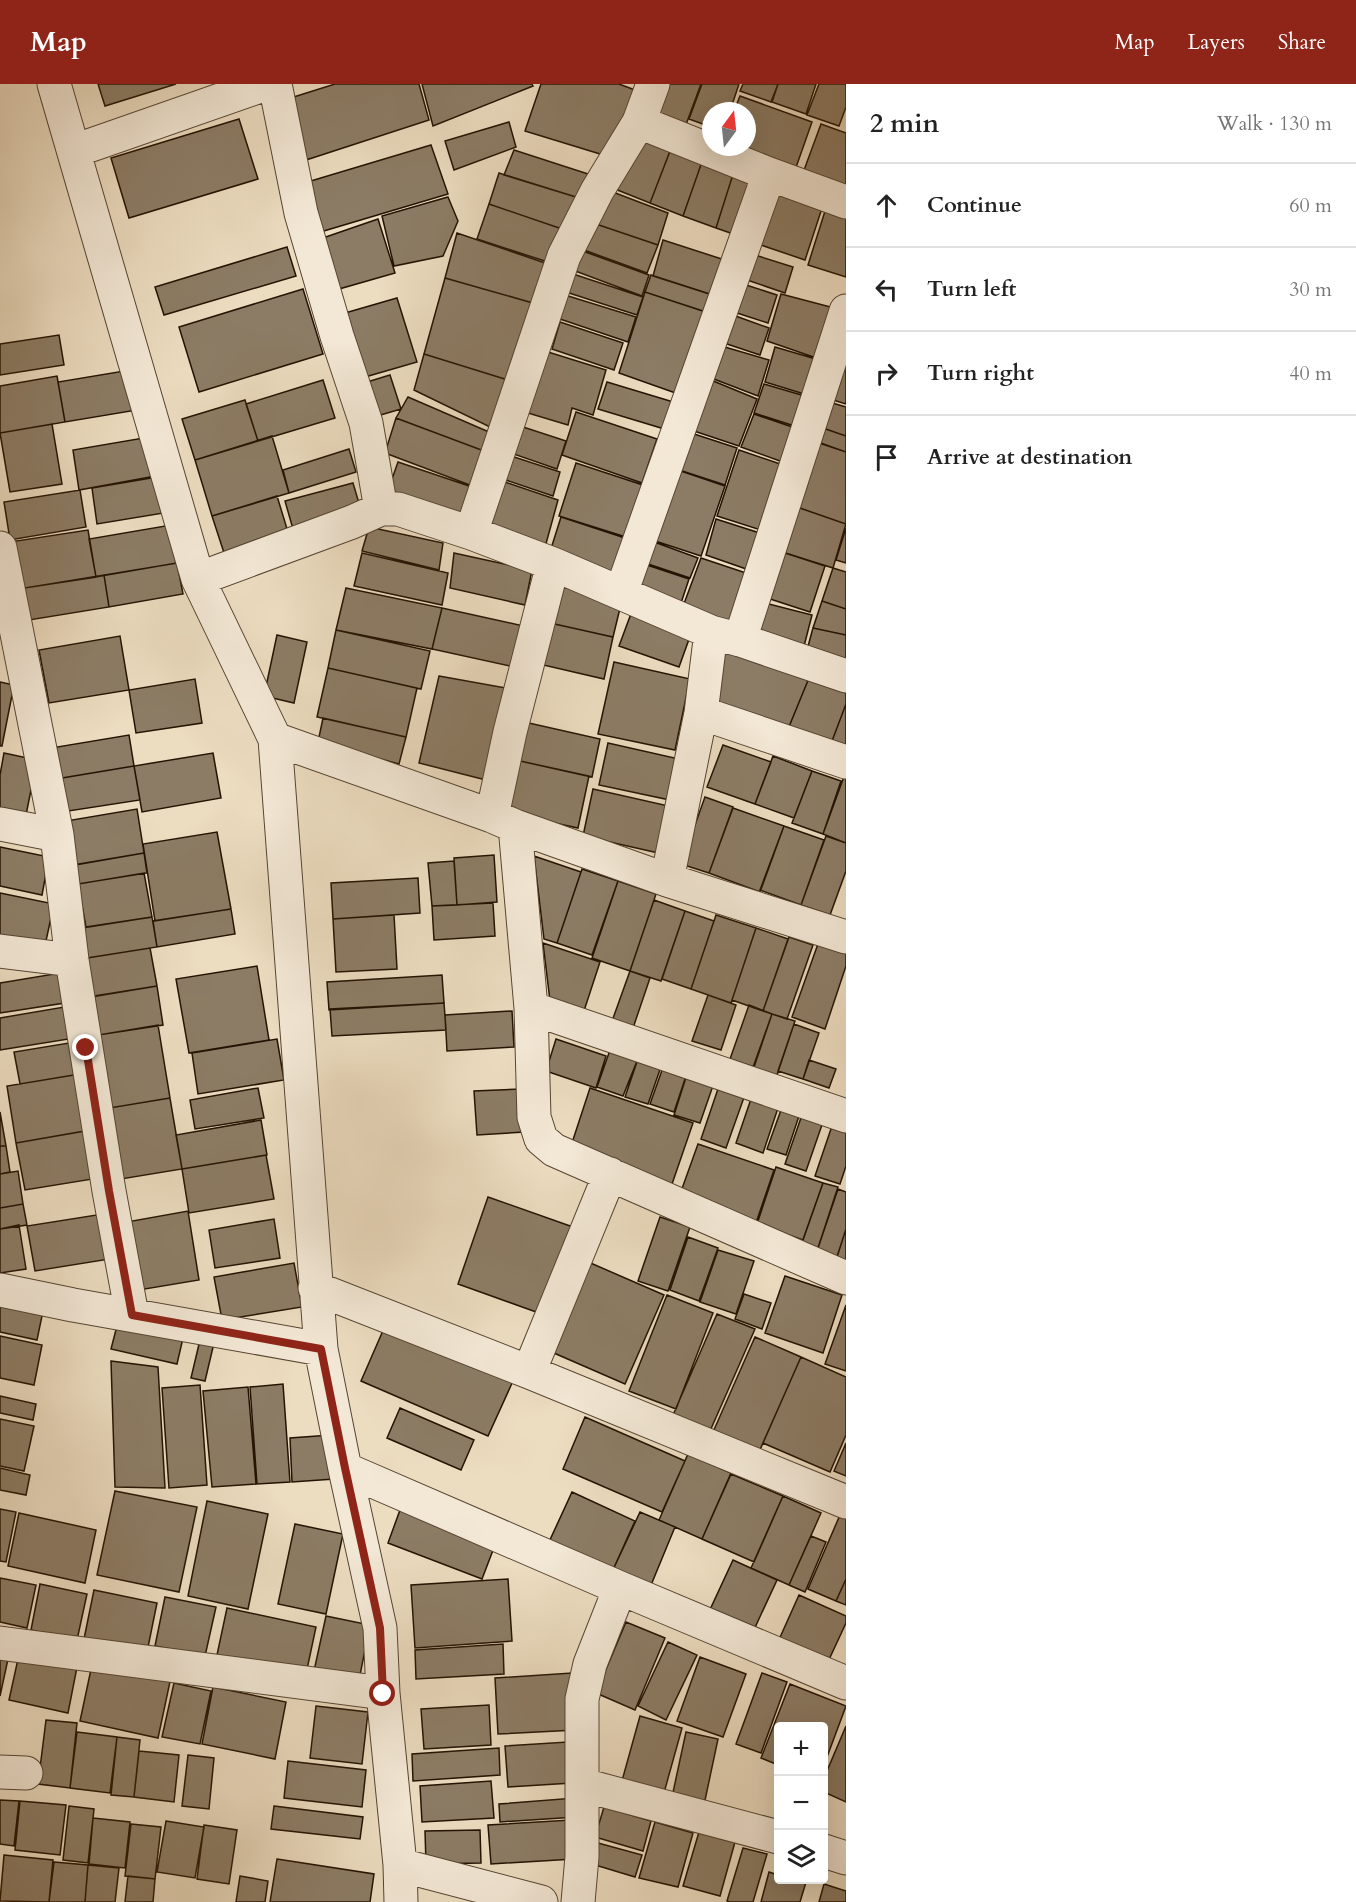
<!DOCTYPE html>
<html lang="en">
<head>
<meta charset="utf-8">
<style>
	body { margin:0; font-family:Cardo,serif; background:#f6f6f6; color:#222 }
	.controls { position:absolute; right:18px; bottom:18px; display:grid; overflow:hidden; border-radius:6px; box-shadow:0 6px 24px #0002 }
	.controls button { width:54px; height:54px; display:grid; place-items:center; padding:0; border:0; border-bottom:2px solid #e0e0e0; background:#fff; color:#222; font:30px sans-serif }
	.compass { position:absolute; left:702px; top:18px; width:54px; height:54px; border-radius:50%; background:#fff; box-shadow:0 6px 24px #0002; rotate:15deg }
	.stop { position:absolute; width:18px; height:18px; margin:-14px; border:4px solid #8f2418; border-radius:50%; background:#fff }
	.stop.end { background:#8f2418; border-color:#fff; box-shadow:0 2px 6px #0008 }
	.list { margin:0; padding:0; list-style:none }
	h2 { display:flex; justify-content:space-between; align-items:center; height:78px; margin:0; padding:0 24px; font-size:26px }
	h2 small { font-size:20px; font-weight:400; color:#767676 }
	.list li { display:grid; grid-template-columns:39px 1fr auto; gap:18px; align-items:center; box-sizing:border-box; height:84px; padding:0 24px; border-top:2px solid #e0e0e0 }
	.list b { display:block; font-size:22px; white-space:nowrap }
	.list em { font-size:20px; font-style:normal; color:#767676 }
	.icon { flex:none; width:33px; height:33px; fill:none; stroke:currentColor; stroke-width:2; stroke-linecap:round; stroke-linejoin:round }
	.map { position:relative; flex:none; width:846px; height:1818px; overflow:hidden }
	header { display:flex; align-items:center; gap:36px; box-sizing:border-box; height:84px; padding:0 30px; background:#8f2418; color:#fff }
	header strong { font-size:28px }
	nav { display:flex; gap:33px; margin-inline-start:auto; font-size:21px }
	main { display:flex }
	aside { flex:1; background:#fff }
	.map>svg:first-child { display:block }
	.building { fill:#8c7c65; stroke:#241303; stroke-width:1.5 }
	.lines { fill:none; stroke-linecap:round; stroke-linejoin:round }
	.minor-casing { stroke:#564532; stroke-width:35 }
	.minor { stroke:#f3e8d6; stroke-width:33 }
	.route { stroke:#8f2418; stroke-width:8 }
</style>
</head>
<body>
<header>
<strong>Map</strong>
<nav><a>Map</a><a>Layers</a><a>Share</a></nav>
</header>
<main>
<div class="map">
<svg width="846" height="1818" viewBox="0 0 846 1818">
	<rect width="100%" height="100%" fill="#ecdcc0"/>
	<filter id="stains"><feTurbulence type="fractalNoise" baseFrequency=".00333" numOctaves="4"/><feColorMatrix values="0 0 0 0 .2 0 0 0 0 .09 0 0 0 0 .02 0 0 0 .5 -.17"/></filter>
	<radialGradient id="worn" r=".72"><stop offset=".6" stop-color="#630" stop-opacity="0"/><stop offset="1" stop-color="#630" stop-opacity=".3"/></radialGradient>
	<path class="building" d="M98 0H176L105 22Z
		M335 0H419L429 36 303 77 284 16Z
		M422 0H532L533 2 433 42Z
		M541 0H619L635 6 610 73 525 47Z
		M663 0H701L684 46 651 34Z
		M702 0H739L730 27H711V43L689 35Z
		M743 0H778L771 18 740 7Z
		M778 0H816L806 30 772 18Z
		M819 0H846V23L839 42 807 31Z
		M740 12 812 38 794 89 723 63H747V27H734Z
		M239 35 258 95 129 134 111 74Z
		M509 38 516 63 454 86 445 57Z
		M821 40 846 49V112L800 97Z
		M640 51 672 62 650 119 615 105Z
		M431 61 448 110 317 149 304 99Z
		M672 62 704 72 683 132 650 119Z
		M514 66 588 90 576 113 504 91Z
		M704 72 735 84 716 144 683 132Z
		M735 84 760 92 742 153 716 144Z
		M499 89 576 113 565 146 489 120Z
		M775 98 825 115 805 176 755 159Z
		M610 107 668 129 658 161 596 140Z
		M448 113 458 137 443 172 394 182 382 132Z
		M489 120 565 146 551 179 477 155Z
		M826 124 846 131V193L808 181Z
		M378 135 395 189 339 205 320 155Z
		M596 140 658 161 647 189 584 166Z
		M457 149 545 179 533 219 445 194Z
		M663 156 731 178 719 213 653 192Z
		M287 163 296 192 164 231 155 203Z
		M577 165 649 191 642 212 570 185Z
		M752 170 793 183 785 209 744 195Z
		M570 189 643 213 637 231 563 207Z
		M651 191 719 213 709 229 645 208Z
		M445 194 533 219 508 296 424 270Z
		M743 200 777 211 768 239 734 228Z
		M303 205 323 270 199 308 179 243Z
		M645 208 709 229 684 312 619 289Z
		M781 210 842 226 825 277 767 257Z
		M565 211 636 233 628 258 557 234Z
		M397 214 417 278 365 293 345 229Z
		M730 230 769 244 760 271 721 258Z
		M560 238 623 259 614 286 552 265Z
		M59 251 64 281 0 291V260Z
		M718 261 769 276 758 312 706 292Z
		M775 263 826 278 814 313 765 298Z
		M548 268 606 286 593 331 572 324 568 341 528 329Z
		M424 270 508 296 490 343 414 306Z
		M846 280V320L830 315Z
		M136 285 143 325 65 338 58 298Z
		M390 291 401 325 377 332 367 298Z
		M57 292 65 338 0 349V302Z
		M706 294 757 315 739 362 688 345Z
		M323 296 335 334 258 357 246 320Z
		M607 298 680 320 671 347 598 325Z
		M764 300 815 315 804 345 754 329Z
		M408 313 489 348 484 367 396 334Z
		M245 316 258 357 195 376 182 335Z
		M829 318 846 323V352L820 343Z
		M576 328 657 355 642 399 562 371Z
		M754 330 804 347 791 381 741 363Z
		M396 334 484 367 475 403 385 369Z
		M52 340 62 400 10 408 0 349Z
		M514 340 566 357 557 385 505 367Z
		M820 343 846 352V368L816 358Z
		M685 347 737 364 725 401 673 384Z
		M155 352 161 391 79 406 73 366Z
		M272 352 289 409 212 432 195 376Z
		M815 357 846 368V440L794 422Z
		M349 365 356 388 289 409 283 386Z
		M739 366 789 383 767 448 717 432Z
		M508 371 560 388 553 412 500 394Z
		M398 378 475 404 463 439 386 412Z
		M576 379 649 403 629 454 559 432Z
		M669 383 725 402 701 472 646 454Z
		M163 392 170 428 97 440 92 404Z
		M496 395 558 416 544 467 481 445Z
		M353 399 361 426 293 445 285 417Z
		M80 406 86 443 10 456 4 418Z
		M277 412 291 458 227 478 212 432Z
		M794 422 846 440 833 484 779 467Z
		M561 433 628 455 616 493 549 471Z
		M716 435 766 451 752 487 706 471Z
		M171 441 177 479 96 493 89 455Z
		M369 443 443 459 439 486 362 467Z
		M846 444V479L836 476Z
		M88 446 96 493 18 505 3 459Z
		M646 455 698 474 690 494 639 477Z
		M779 467 825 482 810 528 764 513Z
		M362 469 448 489 442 521 354 502Z
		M454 469 532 486 525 521 450 504Z
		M701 474 752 491 739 546 682 525Z
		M177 479 183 510 109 523 104 491Z
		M644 480 689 495 680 522 632 504Z
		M833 484 846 488V525L822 517Z
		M104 491 109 523 23 537 18 505Z
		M558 502 622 516 613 553 550 539Z
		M346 504 442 524 432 565 336 546Z
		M822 517 846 525V551L813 544Z
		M761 518 812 531 802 570 750 551Z
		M442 524 528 543 519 584 432 565Z
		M632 527 692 547 679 583 619 562Z
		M550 539 613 553 604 595 539 580Z
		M813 544 846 551V577L807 566Z
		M336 546 430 567 421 605 328 584Z
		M277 551 307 558 294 619 264 612Z
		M120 552 129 606 49 619 39 566Z
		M723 563 809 594 786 650 709 618Z
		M614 578 690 595 675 666 598 650Z
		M328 584 417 604 406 653 317 633Z
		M439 592 511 605 490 697 419 679Z
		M809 594 846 609V620L829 665 786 650Z
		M195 595 202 639 136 649 129 606Z
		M0 598 14 601 2 662H0Z
		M846 620V672L829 665Z
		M323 634 406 653 399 680 318 658Z
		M520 637 600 655 592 693 511 675Z
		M129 651 134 682 56 695 51 664Z
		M608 659 679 675 670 716 599 701Z
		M723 661 771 678 755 720 707 703Z
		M4 669 37 676 26 731 0 726V691Z
		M213 669 221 714 142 728 134 682Z
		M773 672 812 687 794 734 755 720Z
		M511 675 589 692 578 744 499 727Z
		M134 682 140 716 62 728 56 695Z
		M812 687 841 697 823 750 792 739Z
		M846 687V759L823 750Z
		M593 705 673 723 663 770 583 752Z
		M705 713 733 723 709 789 681 780Z
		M733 724 784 742 760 808 709 789Z
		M137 725 144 769 73 781 66 737Z
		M784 742 824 756 801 821 760 806Z
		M217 748 231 825 155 837 143 760Z
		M826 752 846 759V787L830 831 801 821Z
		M0 763 49 773 42 811 0 802Z
		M144 769 147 789 78 800 75 781Z
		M494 771 497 818 457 821 454 774Z
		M534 772 581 788 557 859 544 855Z
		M454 777 457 821 432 822 428 779Z
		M582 785 618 797 592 871 557 859Z
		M144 789 152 833 86 843 78 800Z
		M418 794 420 829 333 835 331 799Z
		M618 797 656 810 630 887 592 874Z
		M0 809 54 820 44 866 0 857Z
		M654 816 685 827 661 897 630 887Z
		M493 819 495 852 434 856 432 822Z
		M231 825 235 850 157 863 153 837Z
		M685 827 714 837 691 905 662 895Z
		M394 831 397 885 336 888 333 835Z
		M716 831 756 844 731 919 691 905Z
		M152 833 157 863 87 874 82 844Z
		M756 844 788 855 763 927 732 916Z
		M789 853 813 861 787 935 763 927Z
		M819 857 846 867V882L825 945 792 933Z
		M543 859 600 878 581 936 551 925Z
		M150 864 157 902 94 912 87 874Z
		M257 882 269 956 189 969 176 895Z
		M630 887 650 894 632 947 611 940Z
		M66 888 71 918 0 929V899Z
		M442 891 444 919 329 926 327 898Z
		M157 902 163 941 92 952 85 914Z
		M708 911 736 921 721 966 692 957Z
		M444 919 446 946 332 952 330 925Z
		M749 921 772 930 754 983 730 975Z
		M70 922 75 954 0 966V934Z
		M512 927 514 963 447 967 445 931Z
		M772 930 795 937 775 997 751 989Z
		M794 940 819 949 803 995 778 987Z
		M158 941 170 1014 104 1025 92 952Z
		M277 955 284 996 198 1010 192 969Z
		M556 955 606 972 596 1004 546 987Z
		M81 957 86 989 20 1000 14 968Z
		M610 966 639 972 623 1012 597 1003Z
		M641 966 664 974 648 1020 625 1013Z
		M666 975 689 983 674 1028 650 1020Z
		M809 976 836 985 829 1004 803 995Z
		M689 984 716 993 700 1039 674 1031Z
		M86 989 96 1045 16 1059 7 1002Z
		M721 996 747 1005 726 1064 701 1055Z
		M258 1004 264 1034 195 1045 190 1016Z
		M590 1004 693 1039 671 1103 569 1068Z
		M522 1005 524 1048 477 1051 474 1007Z
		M753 1009 780 1018 763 1069 736 1059Z
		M170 1014 182 1085 121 1095 109 1024Z
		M781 1026 799 1032 786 1071 767 1065Z
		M0 1028 6 1062H0Z
		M803 1028 824 1035 806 1087 785 1080Z
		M261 1036 267 1071 182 1085 176 1051Z
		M834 1036 846 1040V1082L840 1100 815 1092Z
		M91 1046 99 1094 25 1106 16 1059Z
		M698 1060 774 1086 756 1139 679 1113Z
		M0 1062H6L10 1088 0 1090Z
		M266 1071 274 1115 189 1129 182 1085Z
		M776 1083 823 1099 803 1156 757 1140Z
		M18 1087 23 1120 0 1124V1090Z
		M823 1099 838 1103 816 1170 800 1164Z
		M838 1105 846 1108V1145L836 1176 816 1170Z
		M488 1113 573 1143 539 1229 458 1200Z
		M23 1120 27 1141 0 1145V1124Z
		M188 1127 199 1196 133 1207 121 1139Z
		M109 1129 116 1174 35 1187 27 1142Z
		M660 1133 690 1143 668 1207 638 1197Z
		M274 1135 280 1174 215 1184 209 1146Z
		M19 1141 26 1185 0 1189V1145Z
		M846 1145V1183L835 1179Z
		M688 1153 718 1164 699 1217 670 1206Z
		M718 1166 754 1177 736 1230 700 1218Z
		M586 1177 664 1211 625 1300 547 1266Z
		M294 1179 302 1223 222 1236 214 1193Z
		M785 1192 842 1211 823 1269 765 1249Z
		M744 1210 771 1219 762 1245 735 1235Z
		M667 1211 713 1229 676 1325 629 1307Z
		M0 1217 43 1227 37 1256 0 1248Z
		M846 1221V1287L825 1280Z
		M717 1230 755 1245 710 1347 673 1331Z
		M118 1238 183 1254 177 1280 111 1265Z
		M385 1242 513 1297 488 1352 361 1297Z
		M0 1252 42 1261 34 1301 0 1294Z
		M755 1253 801 1273 759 1368 713 1348Z
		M200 1256 214 1259 205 1297 191 1294Z
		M801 1273 846 1293V1351L830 1388 763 1359Z
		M111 1277 158 1283 165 1404 115 1403Z
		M283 1300 290 1398 257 1400 250 1303Z
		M200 1301 207 1401 169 1404 162 1304Z
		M248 1303 256 1400 212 1403 203 1307Z
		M0 1312 36 1320 33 1336 0 1329Z
		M400 1324 474 1356 461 1386 387 1354Z
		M585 1333 685 1377 662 1428 563 1385Z
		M0 1335 34 1342 24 1387 0 1382Z
		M331 1351 334 1395 292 1398 290 1354Z
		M846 1359V1392L834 1387Z
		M688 1370 731 1389 702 1455 659 1436Z
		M0 1384 30 1391 26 1411 0 1406Z
		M731 1390 783 1412 754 1478 702 1455Z
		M115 1407 197 1423 179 1508 97 1491Z
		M572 1408 635 1437 612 1488 549 1458Z
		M783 1412 821 1429 789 1501 751 1484Z
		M207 1417 268 1430 248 1525 188 1512Z
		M0 1425 16 1428 6 1478 0 1477Z
		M400 1426 495 1461 482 1495 388 1459Z
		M640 1428 675 1443 651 1501 612 1488Z
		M19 1429 96 1446 85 1499 8 1482Z
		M840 1431 846 1434V1495L836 1517 808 1505Z
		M295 1440 343 1450 326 1530 278 1520Z
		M811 1452 826 1458 805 1508 789 1501Z
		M733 1476 777 1496 752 1550 708 1530Z
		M0 1494 36 1501 27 1544 0 1538Z
		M508 1495 512 1557 415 1564 411 1501Z
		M846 1495V1521L836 1517Z
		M40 1500 87 1510 77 1556 31 1546Z
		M94 1506 157 1519 147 1568 84 1555Z
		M799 1511 846 1532V1539L826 1582 777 1560Z
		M165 1513 216 1523 205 1572 155 1562Z
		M227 1524 316 1543 306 1590 217 1571Z
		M326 1532 370 1541 359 1596 314 1587Z
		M626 1538 665 1554 635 1626 596 1609Z
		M668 1558 697 1571 666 1636 638 1622Z
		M503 1560 504 1590 416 1595 415 1566Z
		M20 1566 78 1578 68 1629 9 1616Z
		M0 1573 8 1575 0 1612Z
		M700 1573 746 1590 723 1653 677 1637Z
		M93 1576 171 1593 158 1654 80 1637Z
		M572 1589 576 1646 498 1650 495 1594Z
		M762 1589 787 1598 761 1669 736 1660Z
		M174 1599 211 1607 200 1660 162 1653Z
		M790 1600 846 1622 824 1681V1642H778V1681L761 1674Z
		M213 1603 286 1618 275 1675 202 1660Z
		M489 1621 491 1661 424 1665 421 1625Z
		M316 1622 368 1628 362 1680 310 1674Z
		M640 1632 682 1644 662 1716 620 1704Z
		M46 1636 77 1639 70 1704 38 1700Z
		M846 1642V1718L824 1708V1694Z
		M77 1648 117 1653 110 1709 70 1704Z
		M686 1648 718 1655 704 1721 672 1713Z
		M117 1653 140 1656 134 1713 111 1711Z
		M568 1658 572 1699 508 1703 505 1662Z
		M499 1664 500 1691 413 1697 412 1670Z
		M139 1667 179 1671 174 1718 134 1713Z
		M188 1671 214 1674 209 1725 182 1722Z
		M288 1677 366 1686 362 1723 284 1714Z
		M491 1697 494 1734 422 1738 420 1702Z
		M575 1714 576 1733 500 1738 499 1720Z
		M0 1716 19 1717 14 1762 0 1760Z
		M20 1717 66 1721 60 1771 15 1766Z
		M69 1722 94 1725 88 1779 63 1776Z
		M274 1722 363 1733 360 1755 271 1745Z
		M604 1723 651 1737 643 1767 595 1753Z
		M93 1734 130 1738 125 1784 89 1780Z
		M571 1736 574 1775 491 1780 488 1741Z
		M166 1737 204 1743 195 1794 157 1788Z
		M655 1738 693 1749 678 1803 639 1794Z
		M131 1740 161 1743 155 1795 125 1792Z
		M204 1741 237 1746 229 1800 197 1795Z
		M480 1746 481 1779 426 1780 425 1747Z
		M699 1748 735 1758 720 1812 683 1802Z
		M598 1759 642 1771 635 1793 592 1780Z
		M743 1764 767 1770 753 1818H730L727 1817Z
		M4 1771 53 1776 49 1818 0 1817Z
		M277 1775 374 1790 370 1818H270Z
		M54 1778 88 1781 85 1818H49Z
		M88 1781 119 1784 115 1818H85Z
		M769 1788 778 1791V1796H796L806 1798 800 1818H761Z
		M128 1792 155 1795 153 1818H125Z
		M240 1792 268 1797 265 1818H236Z
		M824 1800 846 1807V1818H819Z"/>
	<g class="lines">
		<defs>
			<path id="minor" d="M54 0 198 495 275 655 321 1265 345 1385 380 1544 383 1609 400 1781 401 1818
				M275 0 301 129 337 252 366 339 381 425
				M639 38 769 90 846 118
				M74 67 266 0
				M471 449 564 172 597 107 639 38 653 0
				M0 464 57 751 72 876 109 1107 132 1231
				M198 495 352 438 381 425H398L471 449 553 480 711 548
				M621 509 769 90
				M740 556 846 227
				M701 629 846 678
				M275 655 492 732 515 742 667 796 846 853
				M492 732 510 648 553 480
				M0 740 57 751
				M515 742 531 924 534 1033 541 1055 554 1066 846 1194
				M667 796 701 629 711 548 740 556 846 592
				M0 867 72 876
				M531 924 846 1032
				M315 1204 529 1288 846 1418
				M0 1206 73 1221 321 1265
				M529 1288 610 1090
				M345 1385 620 1504 846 1599
				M0 1559 383 1609
				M0 1688 26 1689
				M583 1701 778 1753
				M824 1767 846 1774
				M400 1781 541 1818
				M578 1818 582 1773V1615L590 1580 620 1504"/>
		</defs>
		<use href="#minor" class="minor-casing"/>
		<use href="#minor" class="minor"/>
	</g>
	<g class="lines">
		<path class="route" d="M86 964 109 1107 132 1231 321 1265 345 1384 380 1544 383 1610"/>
	</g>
	<rect width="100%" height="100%" filter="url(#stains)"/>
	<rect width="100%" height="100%" fill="url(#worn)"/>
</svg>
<div class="controls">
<button>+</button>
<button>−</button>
<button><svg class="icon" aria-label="layers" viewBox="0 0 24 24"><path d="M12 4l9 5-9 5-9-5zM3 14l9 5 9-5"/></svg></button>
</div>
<svg class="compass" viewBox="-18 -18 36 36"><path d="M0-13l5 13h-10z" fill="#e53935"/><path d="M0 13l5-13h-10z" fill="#767676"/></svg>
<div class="stop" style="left:383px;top:1610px"></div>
<div class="stop end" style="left:86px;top:964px"></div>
</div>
<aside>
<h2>2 min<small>Walk · 130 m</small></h2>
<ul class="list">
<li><svg class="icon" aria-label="ahead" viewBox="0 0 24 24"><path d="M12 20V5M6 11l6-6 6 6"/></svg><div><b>Continue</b></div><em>60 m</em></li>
<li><svg class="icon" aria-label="left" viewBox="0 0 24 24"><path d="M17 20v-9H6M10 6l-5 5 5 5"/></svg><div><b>Turn left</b></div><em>30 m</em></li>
<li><svg class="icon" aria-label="right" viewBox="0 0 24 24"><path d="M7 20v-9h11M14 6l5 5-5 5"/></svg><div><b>Turn right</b></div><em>40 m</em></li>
<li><svg class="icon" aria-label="arrive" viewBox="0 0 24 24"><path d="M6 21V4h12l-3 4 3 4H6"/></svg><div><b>Arrive at destination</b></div></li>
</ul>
</aside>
</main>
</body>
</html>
